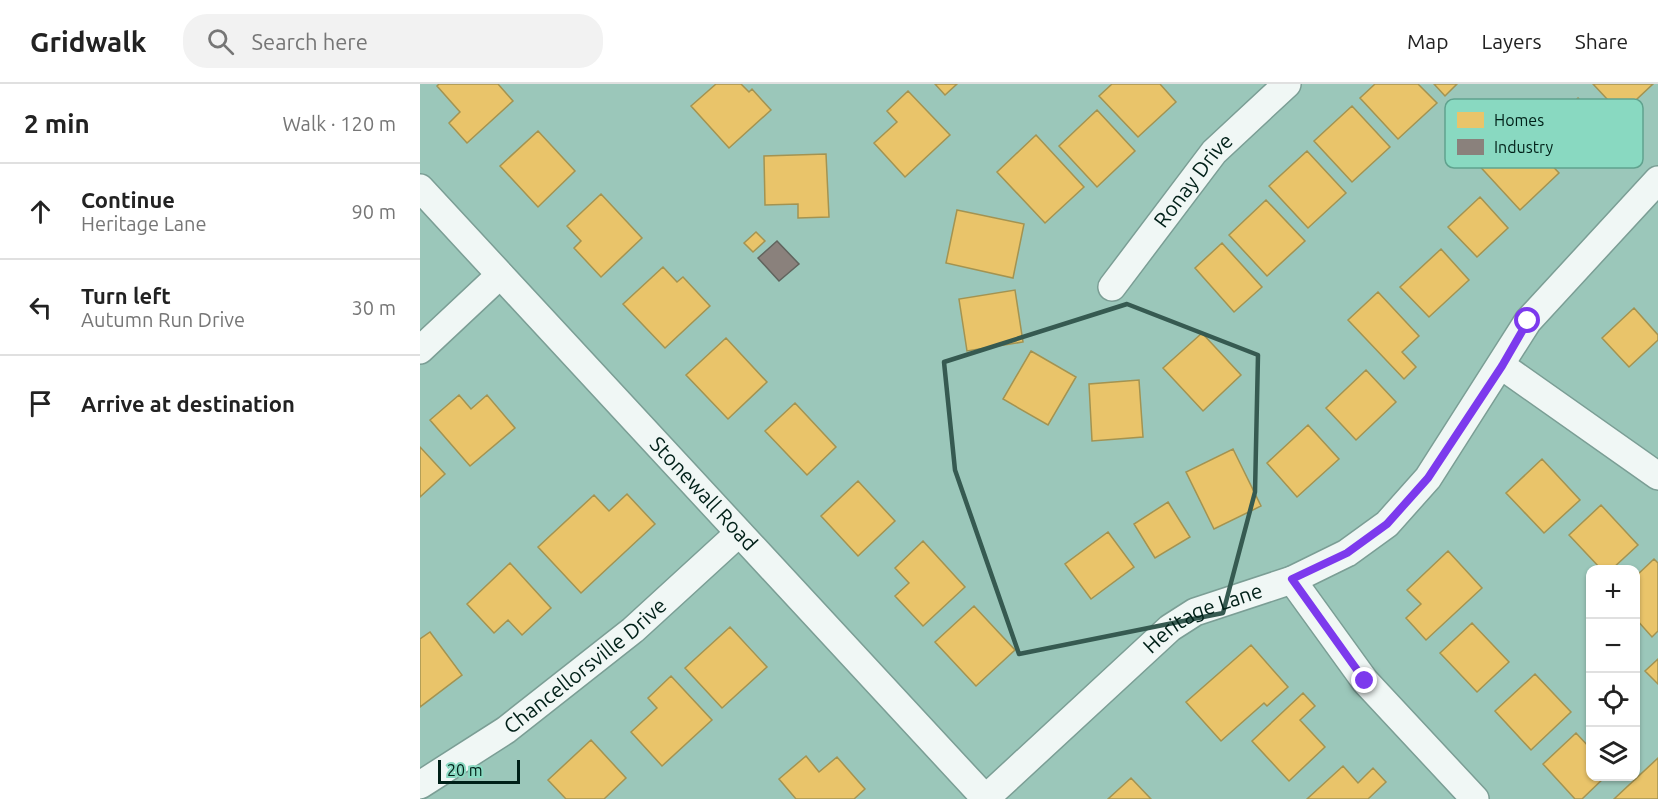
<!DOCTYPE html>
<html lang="en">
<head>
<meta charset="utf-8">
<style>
	body { margin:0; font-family:Ubuntu,sans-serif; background:#f2f2f2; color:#222 }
	.controls { position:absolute; right:18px; bottom:18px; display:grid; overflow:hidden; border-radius:12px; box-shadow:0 2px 4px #0004 }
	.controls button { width:54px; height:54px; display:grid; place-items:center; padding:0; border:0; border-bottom:2px solid #e0e0e0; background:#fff; color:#222; font:30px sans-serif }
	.scale { position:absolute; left:18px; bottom:15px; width:82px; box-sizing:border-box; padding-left:6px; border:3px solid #002018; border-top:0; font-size:16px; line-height:21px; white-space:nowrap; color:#002018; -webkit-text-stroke:4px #89d9c1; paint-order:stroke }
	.stop { position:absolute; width:18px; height:18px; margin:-14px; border:4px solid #7c3aed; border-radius:50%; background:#fff }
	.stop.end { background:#7c3aed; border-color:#fff; box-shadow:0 2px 6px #0008 }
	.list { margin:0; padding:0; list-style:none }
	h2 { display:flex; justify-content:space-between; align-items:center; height:78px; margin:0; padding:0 24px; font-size:26px }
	h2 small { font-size:20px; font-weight:400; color:#767676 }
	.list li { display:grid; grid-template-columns:39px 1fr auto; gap:18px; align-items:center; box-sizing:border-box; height:96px; padding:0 24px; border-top:2px solid #e0e0e0 }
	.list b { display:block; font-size:22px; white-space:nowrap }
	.list p { margin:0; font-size:20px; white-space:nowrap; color:#767676 }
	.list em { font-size:20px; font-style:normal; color:#767676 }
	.icon { flex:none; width:33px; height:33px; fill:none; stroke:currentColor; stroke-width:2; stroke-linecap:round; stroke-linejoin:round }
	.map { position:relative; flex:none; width:1238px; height:715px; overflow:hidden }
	header { display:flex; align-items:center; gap:36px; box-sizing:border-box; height:84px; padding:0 30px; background:#fff; border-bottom:2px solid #e0e0e0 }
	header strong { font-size:28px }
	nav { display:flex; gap:33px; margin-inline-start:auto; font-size:21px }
	.search { width:420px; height:54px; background:#f2f2f2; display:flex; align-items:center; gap:15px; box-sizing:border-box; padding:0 21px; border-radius:24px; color:#767676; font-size:22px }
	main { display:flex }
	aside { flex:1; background:#fff }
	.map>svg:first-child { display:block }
	.homes { fill:#e9c46a; stroke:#a39351; stroke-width:1.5 }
	.industry { fill:#8a817c; stroke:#61645e; stroke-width:1.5 }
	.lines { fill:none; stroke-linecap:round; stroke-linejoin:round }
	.minor-casing { stroke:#7b9e95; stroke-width:30 }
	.minor { stroke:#f0f7f5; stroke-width:27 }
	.route { stroke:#7c3aed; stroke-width:8 }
	.marked { fill:none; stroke:#365a51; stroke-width:4.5; stroke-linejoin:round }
	.labels { text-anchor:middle; stroke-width:6; stroke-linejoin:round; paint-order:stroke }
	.street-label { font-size:21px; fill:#002018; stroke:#89d9c1 }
	.key { fill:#89d9c1; stroke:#60a28e; stroke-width:1.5 }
	.key-label { font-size:16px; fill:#002018 }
</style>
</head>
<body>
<header>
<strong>Gridwalk</strong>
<div class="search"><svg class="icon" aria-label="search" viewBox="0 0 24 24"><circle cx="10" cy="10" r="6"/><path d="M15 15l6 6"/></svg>Search here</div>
<nav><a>Map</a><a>Layers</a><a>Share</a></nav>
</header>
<main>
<aside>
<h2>2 min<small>Walk · 120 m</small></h2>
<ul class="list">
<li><svg class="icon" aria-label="ahead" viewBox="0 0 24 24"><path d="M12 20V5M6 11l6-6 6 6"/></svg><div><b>Continue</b><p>Heritage Lane</p></div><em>90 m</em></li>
<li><svg class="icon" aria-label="left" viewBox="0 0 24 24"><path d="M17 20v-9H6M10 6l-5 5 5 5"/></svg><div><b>Turn left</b><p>Autumn Run Drive</p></div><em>30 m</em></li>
<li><svg class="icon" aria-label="arrive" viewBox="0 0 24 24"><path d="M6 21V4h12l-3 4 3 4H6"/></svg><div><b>Arrive at destination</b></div></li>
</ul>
</aside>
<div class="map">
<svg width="1238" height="715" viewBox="0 0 1238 715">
	<rect width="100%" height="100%" fill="#9bc7ba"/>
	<path class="homes" d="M19 0H78L93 17 47 59 29 39 40 28 17 2Z
		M296 0H321L329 8 332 5 351 26 309 64 271 22Z
		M515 0H537L525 11Z
		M692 0H740L756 18 718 53 679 12Z
		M955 0H998L1017 19 978 55 940 14Z
		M1014 0H1037L1025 12Z
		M1173 0H1233L1201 30Z
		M488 7 530 51 485 93 454 59 477 38 467 27Z
		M1158 14 1187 45 1156 74 1127 43Z
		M932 22 970 63 932 98 894 57Z
		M677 26 715 67 677 103 639 62Z
		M1093 40 1139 89 1100 126 1054 76Z
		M118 47 155 87 118 123 80 82Z
		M616 51 664 103 625 139 577 88Z
		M887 67 926 109 888 144 849 102Z
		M406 70 409 133 378 134V120L345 121 344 72Z
		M181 110 222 154 181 193 154 164 161 157 147 142Z
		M1060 113 1088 144 1057 173 1028 143Z
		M846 116 885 157 847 192 809 151Z
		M537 126 604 140 593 194 526 179Z
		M336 148 345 157 333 168 324 159Z
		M802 159 842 203 814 228 775 184Z
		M1021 165 1049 196 1009 233 980 203Z
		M243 183 257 198 263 193 290 222 245 264 203 220Z
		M595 206 603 258 547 267 539 215Z
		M958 208 999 252 982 268 996 283 984 295 928 236Z
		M1214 224 1238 251V256L1209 283 1182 254Z
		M782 249 821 291 783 327 743 284Z
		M306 254 347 298 308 335 266 291Z
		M611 267 656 293 628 341 583 315Z
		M946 286 976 318 936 356 906 324Z
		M719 296 723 353 672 357 669 300Z
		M39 311 51 325 67 311 95 344 50 382 10 336Z
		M375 319 416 363 387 391 345 347Z
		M888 341 919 375 877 413 847 379Z
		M0 363 25 390 0 413Z
		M813 365 841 422 794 445 766 388Z
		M1122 375 1160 416 1124 449 1086 409Z
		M438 397 475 437 438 472 401 432Z
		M207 410 235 440 161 509 118 463 174 411 189 427Z
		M748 418 770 453 735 474 714 440Z
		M1181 421 1218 461 1192 485H1181L1149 451Z
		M688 448 714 483 671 515 645 480Z
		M503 457 545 503 503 542 475 512 489 499 475 484Z
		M1028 467 1062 504 1006 556 986 534 1001 520 987 506Z
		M1234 475 1238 479V547L1232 553 1216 535V492Z
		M90 479 131 524 102 551 88 536 74 549 47 520Z
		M554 522 595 566 556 602 515 558Z
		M1052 539 1089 578 1057 608 1020 569Z
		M310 543 347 583 302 624 265 584Z
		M10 548 42 591 0 623V555Z
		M831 561 868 603 847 622 844 619 801 657 766 618Z
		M1238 575V600L1225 587Z
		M1115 590 1151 628 1111 666 1075 627Z
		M251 592 292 636 242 682 211 648 237 624 228 614Z
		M883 609 895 622 880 636 905 663 869 697 832 657Z
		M1156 649 1170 664V692H1186L1162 715H1155L1123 680Z
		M171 656 206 694 184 715H146L128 696Z
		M386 672 399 688 417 673 445 705 434 715H376L359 695Z
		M1238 674V715H1194Z
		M923 682 938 699 953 684 966 698 948 715H887Z
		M711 694 731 715H688Z"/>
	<path class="industry" d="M357 157 379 180 359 197 338 174Z"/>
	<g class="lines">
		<defs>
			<g id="minor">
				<path id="s1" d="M0 104 566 715"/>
				<path id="s2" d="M692 203 794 68 867 0"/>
				<path d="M0 266 80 191"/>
				<path d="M1082 282 1238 392"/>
				<path d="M872 496 945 597 1055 715"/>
				<path id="s3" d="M0 701 86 646 213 546 319 449"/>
				<path id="s4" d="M565 715 750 544 775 528 872 496 927 469 967 440 1008 394 1108 237 1238 96"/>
			</g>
		</defs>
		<use href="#minor" class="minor-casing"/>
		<use href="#minor" class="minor"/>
	</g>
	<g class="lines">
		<path class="route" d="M945 597 872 495 927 469 967 440 1008 394 1082 282 1108 237"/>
	</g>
	<path class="marked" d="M707 220 838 271 835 408 803 529 599 570 535 386 524 278Z"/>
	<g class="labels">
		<g class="street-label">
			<text dy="7" stroke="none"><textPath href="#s2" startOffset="134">Ronay Drive</textPath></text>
			<text dy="7" stroke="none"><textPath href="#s1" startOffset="417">Stonewall Road</textPath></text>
			<text dy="7" stroke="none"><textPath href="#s4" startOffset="286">Heritage Lane</textPath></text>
			<text dy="7" stroke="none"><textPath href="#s3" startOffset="204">Chancellorsville Drive</textPath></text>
		</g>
	</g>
	<rect x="1025" y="15" width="198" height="69" rx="9" class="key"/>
	<rect x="1037" y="28" width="27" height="16" fill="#e9c46a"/>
	<rect x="1037" y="55" width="27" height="16" fill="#8a817c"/>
	<g class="key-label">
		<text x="1074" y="42">Homes</text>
		<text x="1074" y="69">Industry</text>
	</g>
</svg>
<div class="controls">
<button>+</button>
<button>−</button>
<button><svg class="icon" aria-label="locate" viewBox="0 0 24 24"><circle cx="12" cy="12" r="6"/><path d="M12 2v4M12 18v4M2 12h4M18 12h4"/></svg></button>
<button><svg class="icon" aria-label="layers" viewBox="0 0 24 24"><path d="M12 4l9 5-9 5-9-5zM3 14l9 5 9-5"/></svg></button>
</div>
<div class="scale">20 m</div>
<div class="stop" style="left:1108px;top:237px"></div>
<div class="stop end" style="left:945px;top:597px"></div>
</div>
</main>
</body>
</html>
